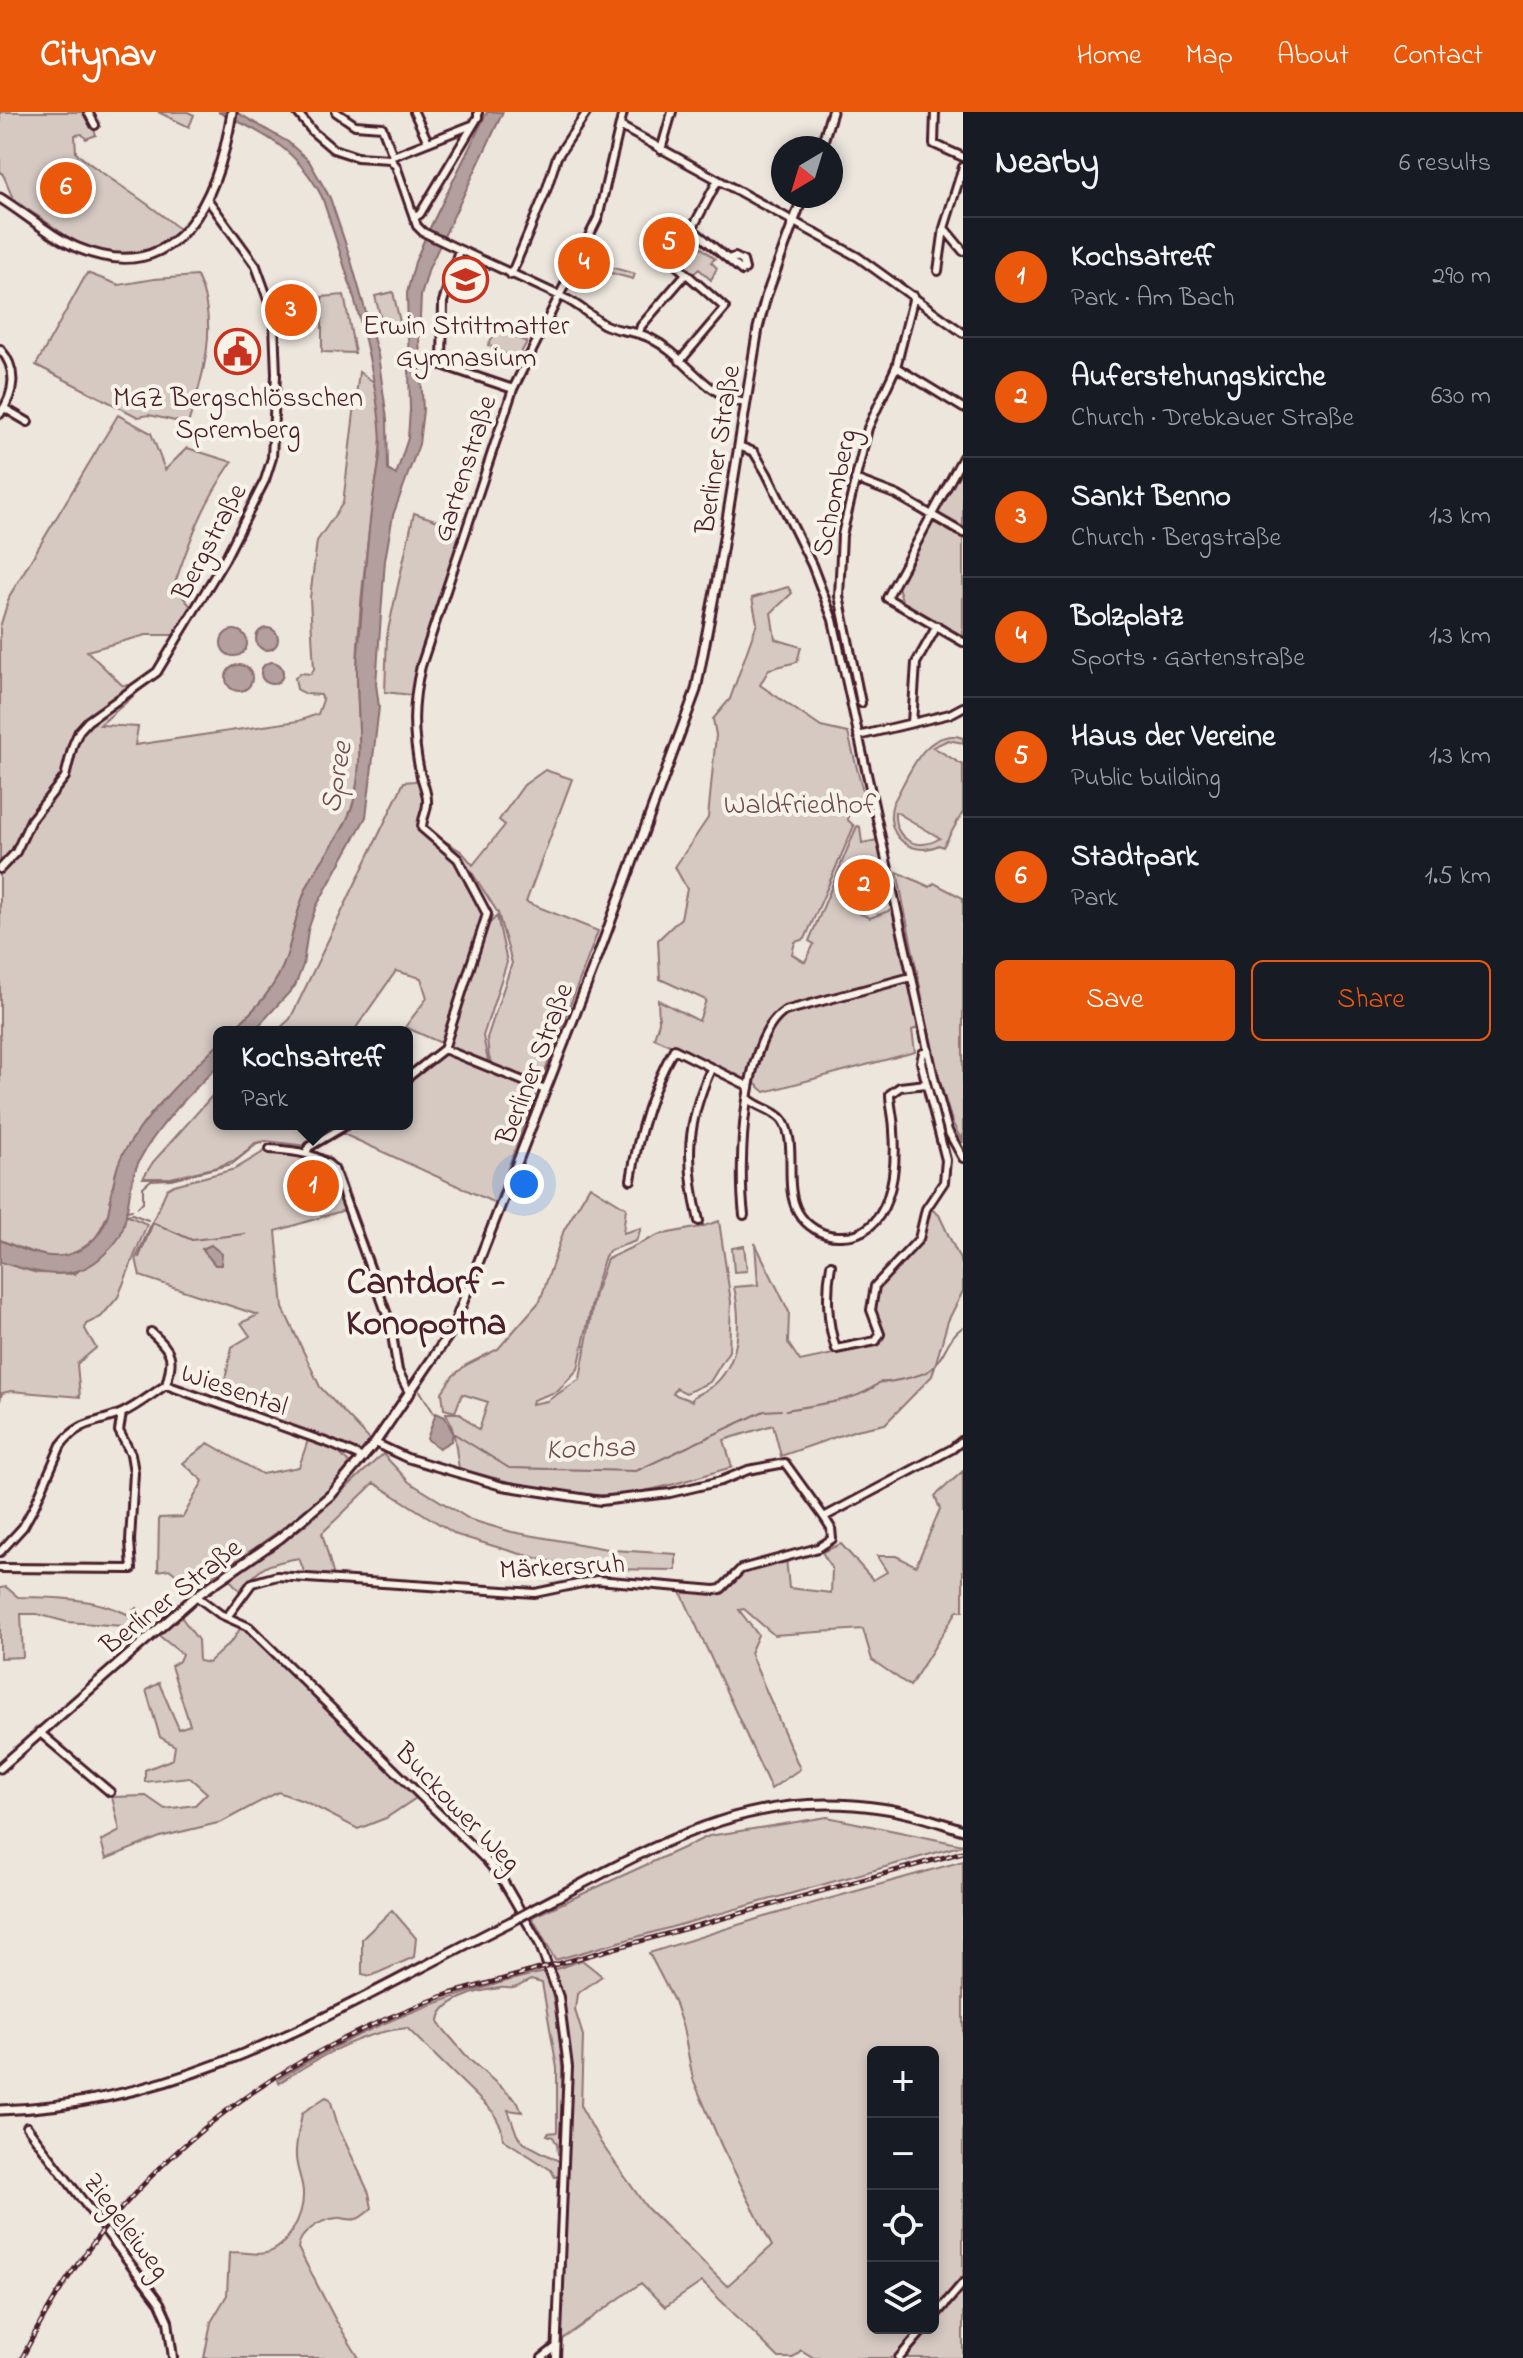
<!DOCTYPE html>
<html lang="en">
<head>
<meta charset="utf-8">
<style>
	body { margin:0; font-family:"Indie Flower",sans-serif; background:#242831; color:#f1f3f6 }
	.controls { position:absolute; right:24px; bottom:24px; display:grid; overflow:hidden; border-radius:12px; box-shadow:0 4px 12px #0003 }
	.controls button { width:72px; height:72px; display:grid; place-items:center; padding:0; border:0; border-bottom:2px solid #363941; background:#171b24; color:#f1f3f6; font:40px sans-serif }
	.compass { position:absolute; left:771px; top:24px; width:72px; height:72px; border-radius:50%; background:#171b24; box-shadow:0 4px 12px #0003; rotate:218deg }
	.you { position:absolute; left:524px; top:1072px; width:28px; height:28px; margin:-20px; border:6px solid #fff; border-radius:50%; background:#1a73e8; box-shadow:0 0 0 12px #1a73e833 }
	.badge { display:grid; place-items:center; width:52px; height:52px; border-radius:50%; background:#ea580c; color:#fff; font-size:26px; font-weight:700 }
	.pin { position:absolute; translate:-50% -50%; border:4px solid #fff; box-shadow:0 2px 8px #0006 }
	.popup { position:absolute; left:213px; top:914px; width:200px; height:104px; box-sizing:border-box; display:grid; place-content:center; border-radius:12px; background:#171b24; filter:drop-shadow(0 2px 6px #0005); font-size:26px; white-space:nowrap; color:#9ea1a6 }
	.popup b { font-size:30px; color:#f1f3f6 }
	.popup::after { content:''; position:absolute; left:50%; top:100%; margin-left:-16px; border:16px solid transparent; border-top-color:#171b24 }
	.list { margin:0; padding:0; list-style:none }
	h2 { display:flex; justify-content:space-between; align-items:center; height:104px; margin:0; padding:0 32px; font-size:34px }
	h2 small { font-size:26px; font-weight:400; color:#9ea1a6 }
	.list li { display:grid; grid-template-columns:52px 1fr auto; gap:24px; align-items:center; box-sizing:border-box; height:120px; padding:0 32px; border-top:2px solid #363941 }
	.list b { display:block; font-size:30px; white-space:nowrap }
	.list p { margin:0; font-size:26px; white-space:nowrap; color:#9ea1a6 }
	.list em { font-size:26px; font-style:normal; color:#9ea1a6 }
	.actions { display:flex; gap:16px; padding:24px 32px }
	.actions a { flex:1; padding:18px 0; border:2px solid #ea580c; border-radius:12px; text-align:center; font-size:28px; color:#ea580c }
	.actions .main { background:#ea580c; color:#fff }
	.icon { flex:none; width:44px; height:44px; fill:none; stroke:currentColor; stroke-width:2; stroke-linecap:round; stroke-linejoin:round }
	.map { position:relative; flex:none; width:963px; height:2246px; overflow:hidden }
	header { display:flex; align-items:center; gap:48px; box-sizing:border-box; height:112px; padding:0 40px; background:#ea580c; color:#fff }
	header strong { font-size:38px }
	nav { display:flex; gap:44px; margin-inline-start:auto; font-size:28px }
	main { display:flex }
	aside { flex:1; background:#171b24 }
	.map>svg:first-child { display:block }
	.green { fill:#d5c9c2; stroke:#907476; stroke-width:2; fill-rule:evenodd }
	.water { fill:#b39f9d; stroke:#896c6f; stroke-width:2 }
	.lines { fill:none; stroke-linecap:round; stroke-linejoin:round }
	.stream { stroke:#896c6f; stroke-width:2 }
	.minor-casing { stroke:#4a1f2b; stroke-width:12 }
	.major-casing { stroke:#4a1f2b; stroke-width:13 }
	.minor { stroke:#f7f3e8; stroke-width:6 }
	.major { stroke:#f7f3e8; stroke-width:7 }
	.rail-casing { stroke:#4a1f2b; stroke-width:5 }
	.rail { stroke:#f7f3e8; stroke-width:2; stroke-dasharray:6; stroke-linecap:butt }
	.major-bridge-casing { stroke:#4a1f2b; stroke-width:13; stroke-linecap:butt }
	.major-bridge { stroke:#f7f3e8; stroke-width:7 }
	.labels { text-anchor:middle; stroke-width:8; stroke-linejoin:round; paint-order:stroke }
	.poi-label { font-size:28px; fill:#4a1f2b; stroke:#f7f3e8 }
	.street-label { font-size:28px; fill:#4a1f2b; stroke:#f7f3e8 }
	.park-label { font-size:28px; fill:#6d4a51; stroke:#f7f3e8 }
	.water-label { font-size:30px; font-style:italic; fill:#6f4c53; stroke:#f7f3e8 }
	.district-label { font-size:36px; font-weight:bold; fill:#4a1f2b; stroke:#f7f3e8 }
</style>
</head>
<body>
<header>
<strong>Citynav</strong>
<nav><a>Home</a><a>Map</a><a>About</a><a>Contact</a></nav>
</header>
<main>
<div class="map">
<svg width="963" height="2246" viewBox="0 0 963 2246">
	<rect width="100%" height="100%" fill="#ece6dd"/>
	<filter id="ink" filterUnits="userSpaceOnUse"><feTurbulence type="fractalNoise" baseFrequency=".0125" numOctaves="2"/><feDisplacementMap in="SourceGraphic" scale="16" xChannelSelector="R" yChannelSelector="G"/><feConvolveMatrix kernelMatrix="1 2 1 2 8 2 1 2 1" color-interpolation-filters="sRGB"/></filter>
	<g filter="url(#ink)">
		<path class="green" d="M0 0H87L96 23 86 27 82 22 75 23 76 41C110 69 148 89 180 118 128 160 94 146 45 109 36 102 21 95 14 87 7 78 8 67 0 59Z
			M158 0H188L194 3 189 15Z
			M690 126 715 147 711 150 717 156 711 168 699 157 692 163 677 154V148Z
			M596 128 607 134 602 149 603 153 635 162 633 167 596 157 584 151Z
			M87 161 119 173 154 167 197 164C220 212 203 264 188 312L149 303 138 305 36 253Z
			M393 180 400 210 383 215 375 184Z
			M344 183 355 241 322 240V185Z
			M498 215 527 230 517 248 488 233Z
			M359 260 374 270C377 288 381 306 381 324 381 349 375 372 372 396 365 450 358 506 357 560 357 603 364 645 354 688 346 720 323 744 308 773 297 795 294 819 287 843 277 876 255 897 231 920H219V931L150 1003 112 1076 109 1100 96 1126 75 1143 53 1146 22 1137 0 1128V515L10 483 118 303 151 321 165 358 187 336 232 350C204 390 190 427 174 474L193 497 174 523H146L87 539 122 573 145 574 100 613 138 615 135 633 298 609 318 602 323 588 321 583 306 582 297 577 295 566 300 561 311 562 314 557 310 486 317 429 343 391Z
			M963 351V416L937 402Z
			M414 401 462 417 418 553 411 583 385 580 387 523Z
			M933 410 963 426V525L903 492 898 474Z
			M788 475 792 481 771 501 775 527 801 535 797 550 769 557 760 573 821 615 848 621 865 688 856 691 848 698V708L854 714 805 827 795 830 792 842 805 850 814 832 809 829 857 714 860 715 862 731 878 728 884 759 858 764 850 797 870 806 896 796 918 916 912 918 915 940 765 980 757 973 654 926 659 910 658 888 699 909 706 888 660 867 658 828 681 806 687 777 675 755 708 706 716 623 713 607 730 587 757 511 752 486Z
			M956 624 963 626V631L948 628 933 635 963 653V700L943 735 939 733C910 747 883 721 893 691 908 666 921 622 956 624ZM895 700H896L940 726C918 741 893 727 895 700Z
			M545 658 572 667 526 790 598 819 540 973 493 956 489 945 487 926 512 851 498 801 471 759 465 772 485 802 483 813 441 931 405 915 427 886 421 866 396 859 353 920H276L290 907 298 891 404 670 415 669 422 659 429 691 423 707 425 716 462 740 473 753 505 713 499 708 524 673Z
			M897 760 930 775 934 771 963 786V1031L953 1012 938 965Z
			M497 804 507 850 483 924 489 954 447 935 450 917 488 813Z
			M444 940 537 978 495 1091 339 1020 350 1012H407V969Z
			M219 976V1012H343L307 1034 266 1029 255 1031 238 1047 217 1055 171 1066H143L153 1050Z
			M265 1039 299 1043 315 1049 323 1076 339 1071 348 1097 276 1119 283 1196 320 1275 371 1329 361 1342 244 1301 247 1279 224 1273 232 1235 250 1224 241 1211 258 1203 140 1164 136 1146 167 1077 174 1073 235 1057Z
			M590 1074 626 1096 623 1121 641 1116 636 1129 610 1138 605 1144 596 1172 578 1257 558 1279 533 1288 532 1292 547 1289 580 1267 595 1181 607 1147 658 1123 701 1115 719 1109 731 1190 729 1239 710 1270 686 1281 676 1276 673 1282 692 1289 693 1285C700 1281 709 1277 715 1272 741 1248 741 1206 734 1175L758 1173 755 1131 789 1200 788 1231 800 1249 881 1232 882 1222 872 1197 873 1182 920 1132 930 1096 939 1103 963 1154V1179L948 1209 932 1264 885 1312 856 1318 781 1344 773 1313 724 1328 732 1355C690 1367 644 1384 599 1383 554 1382 502 1369 459 1356 455 1334 456 1320 446 1301H459L479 1318 488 1290 462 1282 455 1300 444 1297 442 1280 453 1264 466 1253 498 1237 540 1189 564 1118Z
			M126 1103 147 1112 118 1185 101 1205 86 1212 85 1217 96 1236 77 1252 80 1285 11 1279 2 1281 0 1289V1150L37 1161 75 1162 121 1121Z
			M744 1134 747 1159 734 1160 732 1136Z
			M308 1328 335 1337 352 1354C306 1405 250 1440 193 1476L169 1457 158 1459 159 1406 183 1405 203 1369 183 1351 208 1331 262 1362 299 1355Z
			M383 1342 409 1370 471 1408 512 1420 613 1438 676 1442V1458L600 1457 557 1451 517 1441 457 1423 374 1371 322 1421 334 1465H306L299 1446C269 1451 259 1454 241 1480L229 1467 284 1430 311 1408Z
			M963 1359V1499H957L910 1574 872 1548 863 1517 774 1523 744 1497 739 1498 758 1523 750 1541 800 1657 771 1677 679 1476 719 1480 740 1461 786 1446 789 1476 831 1481 832 1457 822 1440 841 1432 873 1468 887 1460 877 1444H896L916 1454 940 1397 935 1384Z
			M6 1475 18 1485C53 1485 95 1486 127 1502L137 1496 141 1503 153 1501 168 1491 177 1495 151 1518 131 1526 123 1514 67 1510 37 1502H21L23 1545 0 1546V1476Z
			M182 1500V1506L198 1528 199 1549 208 1551 233 1528 241 1515 419 1684 386 1706 358 1717 306 1690 278 1680 222 1710 160 1725 106 1747 101 1729 120 1719 112 1685 146 1684 165 1697 195 1693 207 1681 189 1665 145 1670V1658L173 1647 175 1634 160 1625 146 1578 159 1571 179 1617 190 1613 171 1554 179 1549 182 1542 157 1522Z
			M827 1705 963 1733 555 1848 532 1805 709 1724Z
			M963 1749V2166L933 2201V1940H873V2216H920L895 2246H814L801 2238 793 2246H779L702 2170 665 2195 641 2171 561 2228 570 1957 565 1904 553 1858 582 1848 602 1864 577 1882 575 1898 583 1924 581 1995 601 2031 647 2096 727 2174 772 2134 722 2035 693 1967 683 1916 674 1889 649 1841 757 1807Z
			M392 1798 416 1826 414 1845 371 1864 362 1862V1827Z
			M547 1860C563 1921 566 1980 561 2043L558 2042 557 2032 553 2025 547 2023 548 2021 557 2020V1956L542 1871 531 1868C525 1870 519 1875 513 1876 509 1877 505 1875 500 1876 481 1878 437 1888 439 1912L470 1948 518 1990 522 2000 508 1998 517 2023 524 2031 559 2049V2064L555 2065 551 2058 503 2027 501 2015 493 2000 407 1916C360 1920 317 1946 279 1971L278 1968C343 1926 412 1896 487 1875 506 1869 526 1863 547 1860Z
			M326 1985 330 1987 339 2017 369 2081 372 2096C367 2100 362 2106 356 2107 349 2109 343 2105 337 2106 321 2107 299 2121 298 2136L335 2207 359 2246H204L211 2210 227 2183 229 2141C241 2138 254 2144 266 2141 288 2136 304 2102 303 2081 303 2069 296 2057 296 2044 295 2031 300 2015 302 2001Z
			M963 2178V2246H906Z"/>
		<path class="water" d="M218 0H236L288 30 309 49 330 86 350 145 378 243 387 307 388 358 396 363 408 326 410 297 407 181 415 150 425 126 487 0H503L429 156 421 184 419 227 423 298 419 332 393 403 385 448 376 572 379 595 366 705 316 795 308 818 303 853 295 874 253 920H231C255 897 277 876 287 843 294 819 297 795 308 773 322 744 346 720 354 688 364 647 357 603 357 561 357 543 360 525 361 507 364 469 367 430 372 392 376 366 383 341 380 314 372 235 347 160 322 85 298 38 265 21 218 0Z
			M256 527a11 11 0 1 1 22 0a11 11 0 1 1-22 0Z
			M221 531a13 13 0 1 1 26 0a13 13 0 1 1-26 0Z
			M261 561a11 11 0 1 1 22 0a11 11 0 1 1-22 0Z
			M226 566a13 13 0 1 1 26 0a13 13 0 1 1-26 0Z
			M219 931V953C194 977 156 1016 140 1047 128 1070 130 1095 122 1119 118 1130 108 1139 99 1147 69 1172 34 1160 0 1150V1128C28 1140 60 1155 87 1133 98 1125 106 1112 109 1097 113 1078 114 1055 125 1038 151 997 185 964 219 931Z
			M211 1133 222 1142 221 1153H215L202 1137Z
			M436 1301 445 1305 453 1321 451 1329 439 1336 427 1327Z"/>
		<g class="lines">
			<path class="stream" d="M274 1033 304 1036
				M311 1038 329 1045 340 1058
				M342 1062 396 1213 403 1259 410 1271
				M138 1095 143 1090V1075L151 1068 171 1067 232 1052 257 1032 262 1031
				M126 1099 132 1098
				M126 1103 132 1102 148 1108
				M152 1110 192 1128 245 1122
				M139 1145 152 1113
				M420 1279 435 1303
				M786 1298C816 1292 857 1291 880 1270 890 1271 923 1264 931 1257 945 1246 946 1226 963 1215
				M453 1321 509 1356 636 1359 764 1299 781 1298"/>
			<defs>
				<path id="minor" d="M88 0 95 13
					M297 0 313 20 333 37 357 45 390 47 393 44 472 13
					M336 0 355 13 382 15 393 44
					M414 0 428 30
					M935 0 934 32 963 45
					M620 14 858 145 963 221
					M661 38 672 0
					M390 47 396 54 417 114 423 120C469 143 516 163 562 185 577 191 589 203 603 212 618 220 635 218 650 226 687 244 701 282 745 291
					M414 106 420 102 478 5V0
					M691 116 728 147 735 145 743 149 745 157 742 159 728 147
					M944 116 963 139
					M459 138 443 190 442 253 513 277
					M938 159 944 116 963 55
					M511 163 546 79 557 45 587 0
					M639 221 641 214 685 163
					M0 237C18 257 15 281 0 302
					M680 249 725 196 674 151 718 68
					M896 255 963 296
					M4 296 28 310
					M739 334 754 340 767 362 812 453 833 508 935 970 948 1019 963 1046
					M963 345 887 486 963 530
					M855 367 897 383 963 421
					M861 591 839 484 842 423 868 316 896 255 914 184
					M912 611 916 551 937 514
					M858 624 950 602 963 595
					M0 757 16 740 31 708 65 665 73 633 79 619 88 609 157 560 225 447 265 368 272 346 276 262 274 212 270 193 256 154 208 88
					M444 937 545 978
					M407 966 444 937 487 802 458 747 422 716C422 706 427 700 427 691 428 681 422 670 420 660 412 622 412 591 421 554L513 277 598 106 623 0
					M748 986C757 996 774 997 783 1009 798 1032 783 1074 798 1100 806 1114 822 1124 838 1124 892 1127 897 1057 894 1019 894 1006 890 994 890 982L900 975 926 972
					M270 1037C293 1039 316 1040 334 1057L390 1211 398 1259 410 1282
					M306 1041 309 1035 348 1012
					M631 1068C638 1023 651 977 674 937L748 974
					M744 1103C738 1056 742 926 785 899L911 865
					M699 1109C685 1050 686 1012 711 957
					M831 1153C826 1180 827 1211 836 1237L876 1229 880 1222 871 1198 875 1174 919 1127 926 1097 944 1070 946 1048 921 950 923 941 928 939
					M151 1220C173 1240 174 1245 166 1273
					M166 1273 331 1332 363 1346
					M375 1331 407 1346 502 1374 601 1389 670 1381 721 1369 748 1358 785 1351 824 1405 952 1337 963 1328
					M0 1440 23 1415 34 1395 61 1333C80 1308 96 1312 122 1301 137 1294 152 1282 166 1273
					M0 1456 132 1457 130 1429 134 1360 131 1342 119 1319 122 1301
					M196 1484 220 1502 249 1515 486 1748 502 1767 539 1831 559 1885 568 1955 556 2246
					M227 1505 252 1471 277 1464 535 1481 597 1468 715 1478 721 1477 741 1457 818 1436 832 1427 831 1416 824 1405
					M39 1620 110 1680
					M27 2015 160 2191 168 2209 173 2246
					M933 2206 963 2171
					M542 2246 556 2235
					M899 2246 925 2216"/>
				<path id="major" d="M821 36 832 0
					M0 86C26 102 50 124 78 136 180 178 219 83 232 0
					M0 1656 196 1484 280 1426 332 1382 375 1331 452 1218 599 841 696 578 718 463 758 216 766 185 803 84
					M536 1796C651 1737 744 1675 880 1696 909 1700 936 1709 963 1718
					M0 1998C193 1992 345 1892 512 1809"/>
			</defs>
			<use href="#minor" class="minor-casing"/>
			<use href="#major" class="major-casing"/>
			<use href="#minor" class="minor"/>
			<use href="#major" class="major"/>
			<defs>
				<path id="rail" d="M22 2246C112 2064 260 1949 449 1882L963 1740"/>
			</defs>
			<use href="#rail" class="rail-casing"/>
			<use href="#rail" class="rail"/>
			<defs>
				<path id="major-bridge" d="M512 1809 536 1796"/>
			</defs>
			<use href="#major-bridge" class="major-bridge-casing"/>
			<use href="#major-bridge" class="major-bridge"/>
		</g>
	</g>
	<defs>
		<symbol id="school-ring" viewBox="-11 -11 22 22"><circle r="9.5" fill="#f7f3e8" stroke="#c8321e" stroke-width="1.5"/><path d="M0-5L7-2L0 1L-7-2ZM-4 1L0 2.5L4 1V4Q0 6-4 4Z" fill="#c8321e"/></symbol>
		<symbol id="civic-ring" viewBox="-11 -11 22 22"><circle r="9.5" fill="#f7f3e8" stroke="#c8321e" stroke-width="1.5"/><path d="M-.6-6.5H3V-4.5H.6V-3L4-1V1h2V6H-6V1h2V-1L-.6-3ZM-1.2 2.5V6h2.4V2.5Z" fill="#c8321e"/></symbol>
	</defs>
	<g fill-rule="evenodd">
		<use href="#school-ring" x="440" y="142" width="51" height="51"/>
		<use href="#civic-ring" x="212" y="214" width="51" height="51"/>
	</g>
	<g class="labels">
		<g class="poi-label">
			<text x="466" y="222">Erwin Strittmatter<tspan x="466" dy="32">Gymnasium</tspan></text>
			<text x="238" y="294">MGZ Bergschlösschen<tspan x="238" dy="32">Spremberg</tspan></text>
		</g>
		<g class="street-label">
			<text transform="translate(716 337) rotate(-81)" y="10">Berliner Straße</text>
			<text transform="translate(463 356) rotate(-72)" y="10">Gartenstraße</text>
			<text transform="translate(833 380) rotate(-78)" y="10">Schomberg</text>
			<text transform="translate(208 429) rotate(-62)" y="10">Bergstraße</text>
			<text transform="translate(533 951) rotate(-69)" y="10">Berliner Straße</text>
			<text transform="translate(235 1276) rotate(19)" y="10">Wiesental</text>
			<text transform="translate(562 1453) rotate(-3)" y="10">Märkersruh</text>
			<text transform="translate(170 1483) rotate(-38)" y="10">Berliner Straße</text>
			<text transform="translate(459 1694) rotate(46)" y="10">Buckower Weg</text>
			<text transform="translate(128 2113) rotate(53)" y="10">Ziegeleiweg</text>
		</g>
		<g class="park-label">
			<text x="800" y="701">Waldfriedhof</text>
		</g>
		<g class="water-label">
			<text transform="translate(335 665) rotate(-80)" y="10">Spree</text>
			<text transform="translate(590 1335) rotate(-2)" y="10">Kochsa</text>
		</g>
		<g class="district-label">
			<text x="426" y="1181">Cantdorf -<tspan x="426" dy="41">Konopotna</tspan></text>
		</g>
	</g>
</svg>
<div class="controls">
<button>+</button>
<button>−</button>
<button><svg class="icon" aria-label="locate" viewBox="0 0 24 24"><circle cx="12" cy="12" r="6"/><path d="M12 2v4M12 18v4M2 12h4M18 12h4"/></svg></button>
<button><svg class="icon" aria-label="layers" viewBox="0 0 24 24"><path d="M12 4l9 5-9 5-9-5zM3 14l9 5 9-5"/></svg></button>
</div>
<svg class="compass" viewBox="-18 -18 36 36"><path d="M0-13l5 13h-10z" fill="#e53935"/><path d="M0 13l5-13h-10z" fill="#9ea1a6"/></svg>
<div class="you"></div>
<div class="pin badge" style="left:313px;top:1074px">1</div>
<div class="popup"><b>Kochsatreff</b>Park</div>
<div class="pin badge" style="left:864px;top:773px">2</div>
<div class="pin badge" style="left:291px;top:198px">3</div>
<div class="pin badge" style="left:584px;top:151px">4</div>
<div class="pin badge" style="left:669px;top:131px">5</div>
<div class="pin badge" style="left:66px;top:76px">6</div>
</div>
<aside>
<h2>Nearby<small>6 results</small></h2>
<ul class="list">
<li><span class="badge">1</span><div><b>Kochsatreff</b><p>Park · Am Bach</p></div><em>290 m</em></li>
<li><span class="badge">2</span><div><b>Auferstehungskirche</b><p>Church · Drebkauer Straße</p></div><em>630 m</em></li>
<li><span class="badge">3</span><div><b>Sankt Benno</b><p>Church · Bergstraße</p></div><em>1.3 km</em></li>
<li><span class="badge">4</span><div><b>Bolzplatz</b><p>Sports · Gartenstraße</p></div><em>1.3 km</em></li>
<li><span class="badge">5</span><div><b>Haus der Vereine</b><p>Public building</p></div><em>1.3 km</em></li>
<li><span class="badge">6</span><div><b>Stadtpark</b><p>Park</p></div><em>1.5 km</em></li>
</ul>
<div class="actions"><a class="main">Save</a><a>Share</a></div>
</aside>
</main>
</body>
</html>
